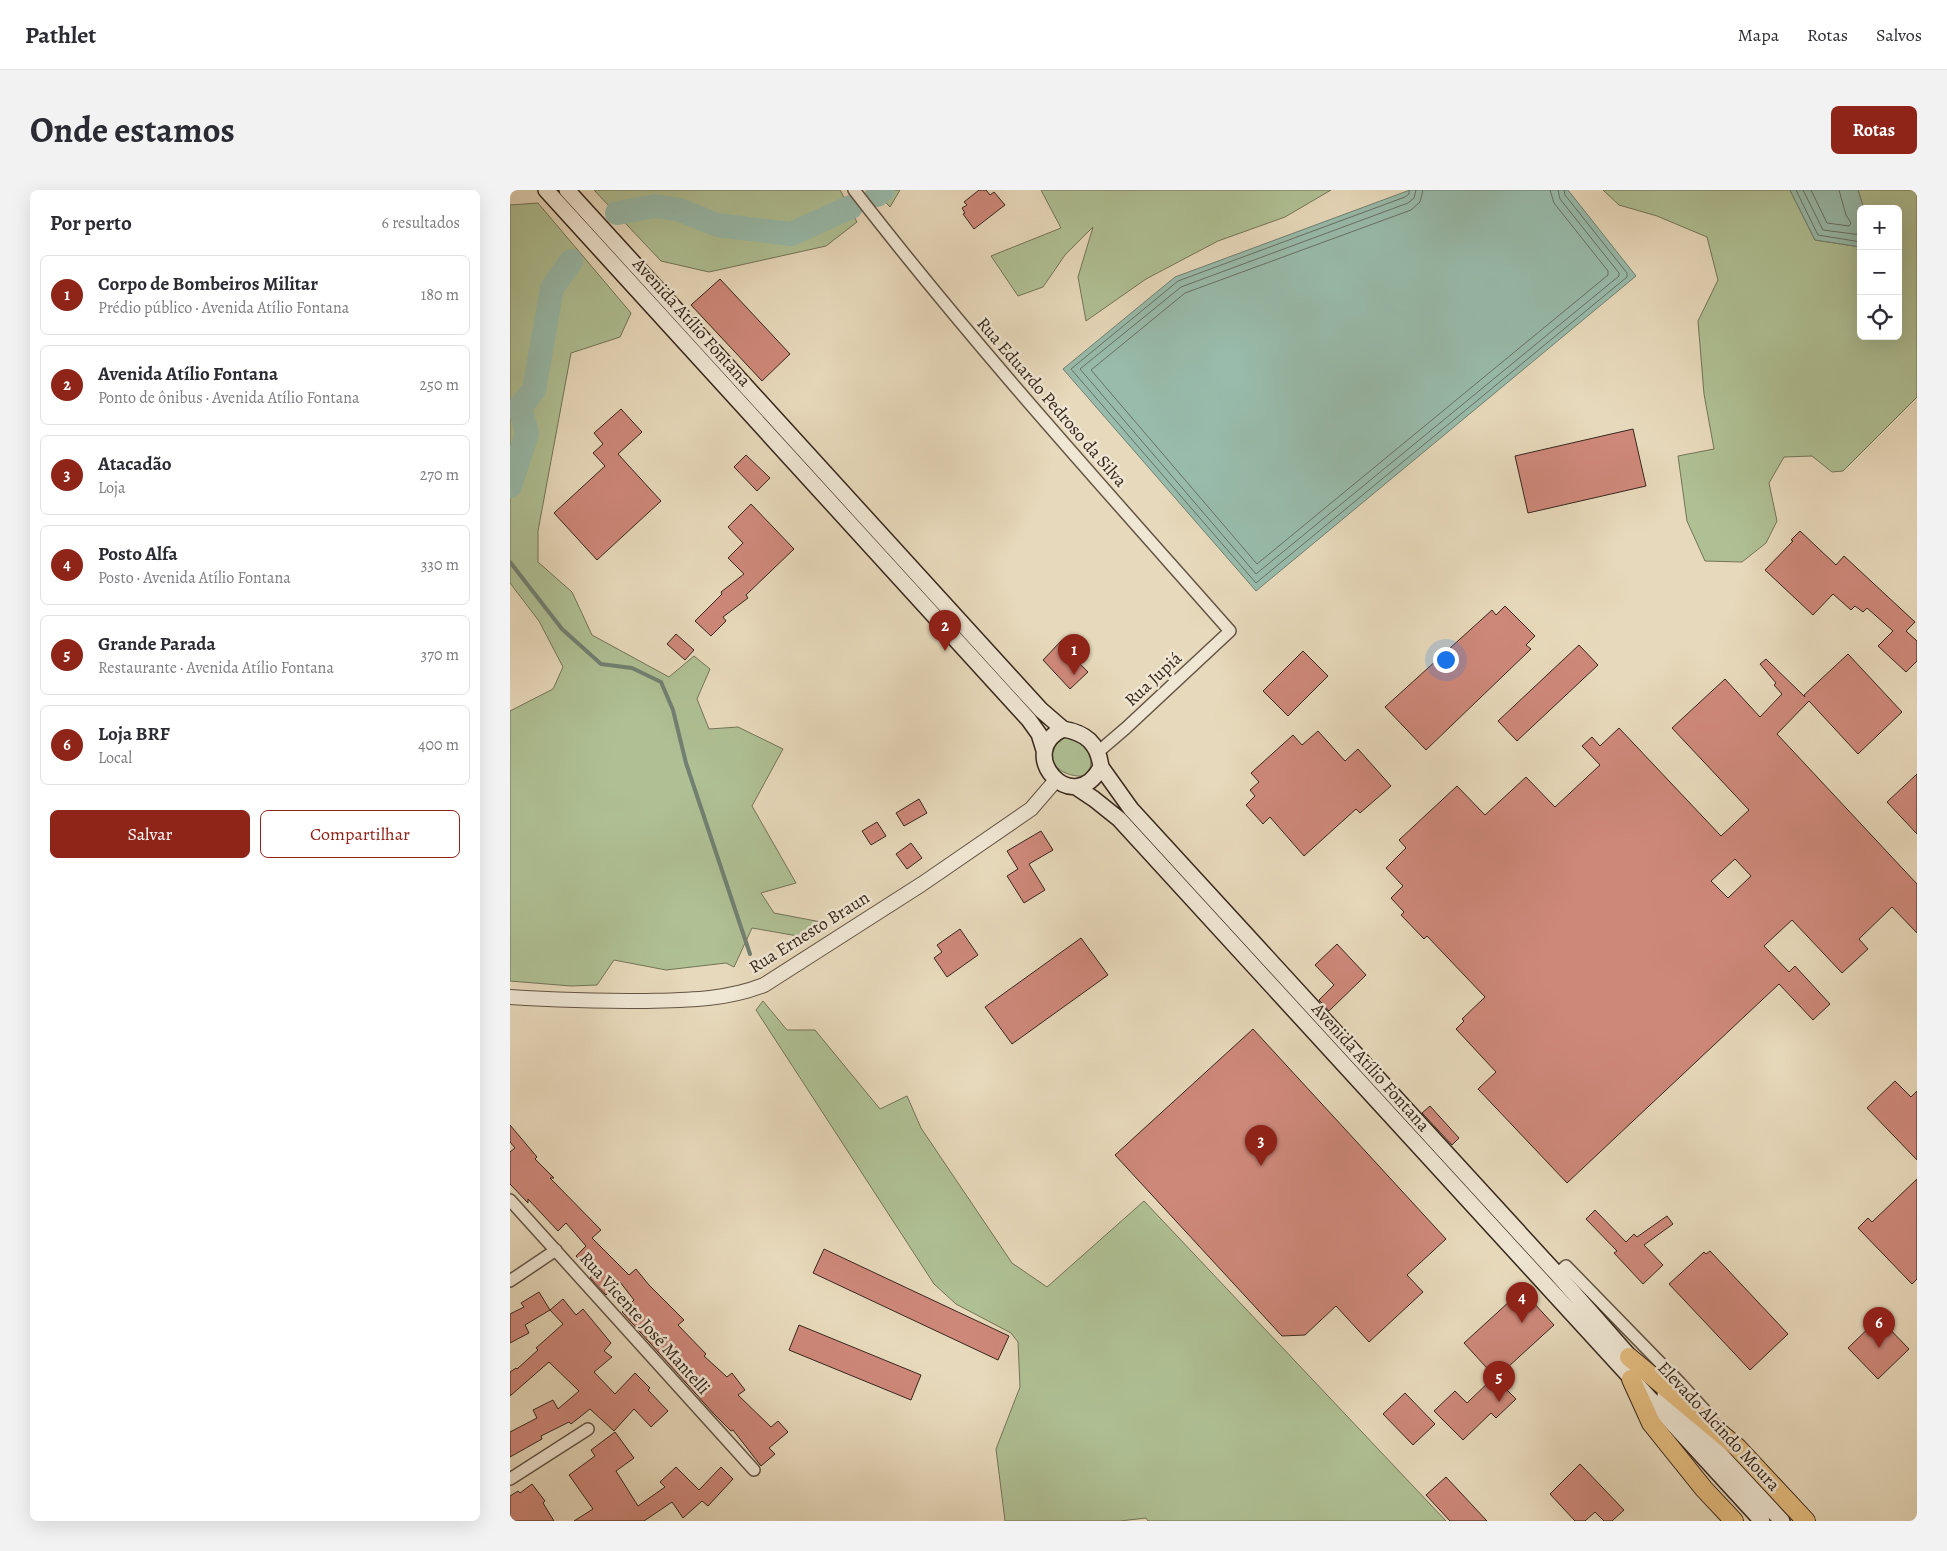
<!DOCTYPE html>
<html lang="pt">
<head>
<meta charset="utf-8">
<style>
	body { margin:0; font-family:Alegreya,serif; background:#f2f2f3; color:#2b2b33 }
	.controls { position:absolute; right:15px; top:15px; display:grid; overflow:hidden; border-radius:8px; box-shadow:0 5px 20px #0002 }
	.controls button { width:45px; height:45px; display:grid; place-items:center; padding:0; border:0; border-bottom:1px solid #e1e1e2; background:#fff; color:#2b2b33; font:25px sans-serif }
	.you { position:absolute; left:935px; top:469px; width:18px; height:18px; margin:-12px; border:4px solid #fff; border-radius:50%; background:#1a73e8; box-shadow:0 0 0 8px #1a73e833 }
	.badge { display:grid; place-items:center; width:32px; height:32px; border-radius:50%; background:#8f2418; color:#fff; font-size:16px; font-weight:700 }
	.pin { position:absolute; translate:-50% -41px; filter:drop-shadow(0 1px 2px #0008) }
	.pin::after { content:''; position:absolute; top:26px; width:18px; height:15px; background:inherit; clip-path:polygon(0 0,100% 0,50% 100%) }
	.list { margin:0; padding:0; list-style:none }
	h2 { display:flex; justify-content:space-between; align-items:center; height:65px; margin:0; padding:0 20px; font-size:21px }
	h2 small { font-size:16px; font-weight:400; color:#7c7c81 }
	.list li { display:grid; grid-template-columns:32px 1fr auto; gap:15px; align-items:center; box-sizing:border-box; height:80px; margin:0 10px 10px; padding:0 10px; border:1px solid #e1e1e2; border-radius:8px }
	.list b { display:block; font-size:19px; white-space:nowrap }
	.list p { margin:0; font-size:16px; white-space:nowrap; color:#7c7c81 }
	.list em { font-size:16px; font-style:normal; color:#7c7c81 }
	.actions { display:flex; gap:10px; padding:15px 20px }
	.actions a { flex:1; padding:11px 0; border:1px solid #8f2418; border-radius:8px; text-align:center; font-size:18px; color:#8f2418 }
	.actions .main { background:#8f2418; color:#fff }
	.icon { flex:none; width:28px; height:28px; fill:none; stroke:currentColor; stroke-width:2; stroke-linecap:round; stroke-linejoin:round }
	.map { position:relative; flex:none; width:1407px; height:1331px; overflow:hidden; border-radius:8px }
	header { display:flex; align-items:center; gap:30px; box-sizing:border-box; height:70px; padding:0 25px; background:#fff; border-bottom:1px solid #e1e1e2 }
	header strong { font-size:24px }
	nav { display:flex; gap:28px; margin-inline-start:auto; font-size:18px }
	.intro { display:flex; align-items:center; justify-content:space-between; box-sizing:border-box; height:120px; padding:0 30px }
	h1 { margin:0; font-size:35px }
	.button { padding:12px 22px; border-radius:8px; background:#8f2418; color:#fff; font-size:18px; font-weight:700 }
	main { display:flex; gap:30px; padding:0 30px }
	aside { flex:1; background:#fff; border-radius:8px; box-shadow:0 5px 20px #0002 }
	.map>svg:first-child { display:block }
	.green { fill:#afc094; stroke:#737458 }
	.water { fill:#98bbab; stroke:#718072 }
	.lines { fill:none; stroke-linecap:round; stroke-linejoin:round }
	.shore { stroke:#687164; stroke-width:1 }
	.stream { stroke:#718072; stroke-width:4 }
	.river { stroke:#98bbab; stroke-width:24 }
	.building { fill:#ce887a; stroke:#37271c; fill-rule:evenodd }
	.minor-casing { stroke:#635444; stroke-width:14 }
	.tertiary-casing { stroke:#635444; stroke-width:16 }
	.secondary-casing { stroke:#37271c; stroke-width:18 }
	.trunk-casing { stroke:#37271c; stroke-width:20 }
	.minor { stroke:#efe6d3; stroke-width:11 }
	.tertiary { stroke:#efe6d3; stroke-width:14 }
	.secondary { stroke:#efe6d3; stroke-width:15 }
	.trunk { stroke:#e4bc7e; stroke-width:18 }
	.labels { text-anchor:middle; stroke-width:5; stroke-linejoin:round; paint-order:stroke }
	.street-label { font-size:18px; fill:#37271c; stroke:#efe6d3 }
</style>
</head>
<body>
<header>
<strong>Pathlet</strong>
<nav><a>Mapa</a><a>Rotas</a><a>Salvos</a></nav>
</header>
<div class="intro"><h1>Onde estamos</h1><a class="button">Rotas</a></div>
<main>
<aside>
<h2>Por perto<small>6 resultados</small></h2>
<ul class="list">
<li><span class="badge">1</span><div><b>Corpo de Bombeiros Militar</b><p>Prédio público · Avenida Atílio Fontana</p></div><em>180 m</em></li>
<li><span class="badge">2</span><div><b>Avenida Atílio Fontana</b><p>Ponto de ônibus · Avenida Atílio Fontana</p></div><em>250 m</em></li>
<li><span class="badge">3</span><div><b>Atacadão</b><p>Loja</p></div><em>270 m</em></li>
<li><span class="badge">4</span><div><b>Posto Alfa</b><p>Posto · Avenida Atílio Fontana</p></div><em>330 m</em></li>
<li><span class="badge">5</span><div><b>Grande Parada</b><p>Restaurante · Avenida Atílio Fontana</p></div><em>370 m</em></li>
<li><span class="badge">6</span><div><b>Loja BRF</b><p>Local</p></div><em>400 m</em></li>
</ul>
<div class="actions"><a class="main">Salvar</a><a>Compartilhar</a></div>
</aside>
<div class="map">
<svg width="1407" height="1331" viewBox="0 0 1407 1331">
	<rect width="100%" height="100%" fill="#e7d9bb"/>
	<filter id="stains"><feTurbulence type="fractalNoise" baseFrequency=".004" numOctaves="4"/><feColorMatrix values="0 0 0 0 .2 0 0 0 0 .09 0 0 0 0 .02 0 0 0 .5 -.17"/></filter>
	<radialGradient id="worn" r=".72"><stop offset=".6" stop-color="#630" stop-opacity="0"/><stop offset="1" stop-color="#630" stop-opacity=".3"/></radialGradient>
	<path class="green" d="M84 0H330L347 32 316 56 199 82 151 71Z
		M364 0H390L380 17Z
		M531 0H821L775 27 708 51 636 89 576 131 568 87 583 37 555 65 533 97 508 106 481 66 551 38Z
		M1093 0H1280L1305 50 1351 57V146H1388V19H1354L1348 0H1407V207L1333 281 1322 282 1302 266 1274 267 1259 293 1267 331 1256 353 1232 372 1195 371 1177 331 1168 266 1204 259 1194 204 1188 131 1208 90 1197 47 1147 26 1109 15Z
		M28 13 121 123 110 147 61 163 28 341V372L62 402 82 445 159 487 184 466 200 479 187 509 199 539 228 537 273 559 242 616 286 693 251 703 264 723 311 732 288 746 242 738 224 777 216 773 156 780 104 770 87 795 61 796 0 791V521L43 499 53 477 29 431 0 393V15Z
		M553 547C571 547 593 572 573 586 559 587 540 579 541 562 542 559 544 554 545 551Z
		M253 811 277 840H305L370 919 397 906 411 938 502 1073 537 1097 634 1011 936 1331H638L636 1328 610 1331H495L486 1259 510 1197 508 1152 501 1143 446 1114 424 1094 246 820Z"/>
	<path class="water" d="M900 0H1058L1126 86 746 401 553 179 665 87Z
		M1280 0H1348L1354 19H1351V57L1305 50Z"/>
	<g class="lines">
		<path class="shore" d="M899 0V4L895 7 668 91 561 179 746 393 1117 87V83L1055 5 1054 0
			M906 0 904 8 898 13 671 97 570 179 746 384 1109 86V83L1050 9 1048 0
			M913 0 910 12 901 20 675 103 581 180 747 374 1098 85V81L1044 13 1040 0
			M1286 0 1308 45 1351 52
			M1293 0 1313 40 1351 45
			M1301 0 1317 33 1339 36 1341 33 1336 25 1329 0"/>
		<path class="stream" d="M0 372 52 439 91 474 122 478 151 492 163 520 176 573 240 764"/>
		<path class="river" d="M367 5 373 0
			M107 23 145 16 170 20 207 35 281 44 341 17
			M0 296 17 243 10 217 24 200 42 98 61 71"/>
	</g>
	<path class="building" d="M469 0H476L480 5 484 2 495 15 464 39 453 24 455 23 452 18 457 15 454 12Z
		M210 89 280 164 252 191 181 115Z
		M111 219 132 242 108 264 151 311 87 370 44 323 95 276 83 263 93 254 84 243Z
		M1123 239 1136 296 1018 323 1005 266Z
		M236 265 260 288 247 301 224 277Z
		M241 314 284 359 236 405 238 408 213 427 216 431 201 446 185 431 212 404 211 402 234 384 218 368 233 353 218 337Z
		M1290 341 1326 375 1334 366 1405 432 1396 441 1407 451V471L1396 482 1368 456 1383 441 1357 418 1353 422 1345 416 1341 420 1323 404 1303 425 1255 380 1283 351 1281 350Z
		M995 416 1025 446 1016 455 1021 459 916 560 875 517 982 420 986 425Z
		M166 444 184 460 175 470 157 454Z
		M552 450 569 467 566 470 578 482 560 499 533 470Z
		M1069 455 1088 475 1007 551 988 531Z
		M793 461 818 486 778 526 753 501Z
		M1338 464 1392 522 1348 564 1299 511 1267 544 1407 694V743L1382 717 1349 749 1358 759 1332 783 1282 730 1254 756 1279 782 1285 776 1320 814 1303 830 1269 794 1057 993 968 899 986 882 946 839 954 831 952 829 975 807 917 746 914 749 891 725 894 722 881 708 893 696 876 678 896 658 889 650 947 596 975 625 1016 587 1045 617 1090 575 1072 556 1082 547 1090 556 1109 538 1211 646 1239 620 1162 538 1215 489 1250 527 1272 504 1264 495 1266 493 1250 474 1256 469 1295 507 1294 505ZM1225 669 1241 686 1218 708 1201 691Z
		M808 541 835 571 848 559 881 596 850 623 846 619 794 666 760 627 753 634 736 615 745 606 740 600 749 592 741 583 783 545 792 555Z
		M1407 584V644L1377 612Z
		M409 609 417 623 394 636 386 623Z
		M367 632 376 646 361 655 352 641Z
		M531 641 543 660 519 674 535 700 514 713 497 686 508 679 497 661Z
		M401 653 412 668 397 679 386 664Z
		M450 739 468 765 437 787 424 768 432 762 427 755Z
		M571 748 598 785 502 854 475 817Z
		M827 754 856 785 819 821 809 810 824 795 805 775Z
		M743 839 936 1049 897 1085 913 1102 859 1152 826 1116 795 1145 772 1146 605 965Z
		M1385 891 1401 907 1407 901V970L1357 918Z
		M920 916 949 948 942 955 912 923Z
		M0 935 27 967 25 969 44 988H40L91 1040 82 1048 119 1085 126 1079 139 1095 174 1130 168 1135 196 1164 194 1166 217 1187 222 1183 235 1200 228 1205 261 1237 268 1231 278 1242 259 1258 265 1264 251 1276 223 1240 221 1241 204 1224 112 1122 124 1110 110 1092 96 1105 80 1088 83 1085 66 1066 76 1056 56 1033 48 1041 18 1009V1013L0 994V962L5 958 0 952Z
		M1407 989V1089L1402 1094 1348 1038 1358 1028 1362 1032Z
		M1085 1020 1116 1052 1124 1044 1127 1047 1157 1026 1163 1034 1134 1055 1153 1075 1133 1094 1104 1063 1107 1061 1076 1029Z
		M314 1059 499 1146 488 1170 303 1083Z
		M1200 1061 1278 1144 1240 1180 1159 1094 1194 1062 1196 1064Z
		M1012 1100 1044 1135 986 1188 954 1153Z
		M29 1102 40 1120 15 1135 19 1143 0 1153V1124L14 1117 11 1113Z
		M53 1109 66 1125 73 1119 101 1153 94 1161 102 1167 84 1182 105 1204 125 1183 140 1198 138 1200 158 1221 141 1237 124 1219 104 1241 80 1219 61 1234 59 1232 31 1246 32 1249 0 1267V1242L27 1228 23 1220 43 1210 48 1219 69 1201 39 1172 0 1206V1182L6 1178 7 1179 28 1160 26 1158 53 1134 40 1120Z
		M1369 1128 1399 1159 1368 1189 1338 1158Z
		M289 1135 411 1185 401 1210 279 1160Z
		M984 1187 1006 1209 986 1228 981 1223 953 1250 924 1221 945 1201 957 1213Z
		M895 1203 925 1234 903 1255 873 1224Z
		M105 1242 124 1268 106 1281 128 1316 155 1297 150 1292 166 1277 189 1300 211 1277 223 1289 198 1316 192 1311 173 1328 162 1312 134 1331H64L83 1319 59 1285 85 1266 81 1260Z
		M1070 1274 1114 1320 1102 1331H1094L1085 1322 1075 1331H1065L1040 1304Z
		M936 1287 977 1331H940L916 1305Z
		M22 1294 35 1311 33 1313 44 1331H0V1306L8 1301 10 1303Z"/>
	<g class="lines">
		<defs>
			<path id="minor" d="M344 0C462 153 592 296 720 441L616 538 588 562
				M0 1010 244 1280
				M1047 1084 1056 1076 1170 1193 1198 1224
				M0 1091 46 1060
				M0 1289 78 1239"/>
			<path id="tertiary" d="M0 807C46 810 91 811 137 811 178 810 216 810 254 795L412 694 521 619 546 590"/>
			<path id="secondary" d="M36 0 519 530 529 544 534 560
				M57 0 531 520 553 539
				M553 539C576 543 588 553 591 577 563 630 504 562 553 539Z
				M591 577 621 619 1047 1084 1127 1175
				M566 597 584 609 609 629 1252 1331
				M1155 1205 1272 1331"/>
			<path id="trunk" d="M1119 1167 1228 1258 1296 1331
				M1121 1189 1141 1233 1194 1299 1224 1331"/>
		</defs>
		<use href="#minor" class="minor-casing"/>
		<use href="#tertiary" class="tertiary-casing"/>
		<use href="#secondary" class="secondary-casing"/>
		<use href="#trunk" class="trunk-casing"/>
		<use href="#minor" class="minor"/>
		<use href="#tertiary" class="tertiary"/>
		<use href="#secondary" class="secondary"/>
		<use href="#trunk" class="trunk"/>
	</g>
	<g class="labels">
		<g class="street-label">
			<text transform="translate(182 132) rotate(48)" y="6">Avenida Atílio Fontana</text>
			<text transform="translate(542 212) rotate(49)" y="6">Rua Eduardo Pedroso da Silva</text>
			<text transform="translate(643 489) rotate(-43)" y="6">Rua Jupiá</text>
			<text transform="translate(299 742) rotate(-32)" y="6">Rua Ernesto Braun</text>
			<text transform="translate(861 877) rotate(48)" y="6">Avenida Atílio Fontana</text>
			<text transform="translate(135 1133) rotate(48)" y="6">Rua Vicente José Mantelli</text>
			<text transform="translate(1209 1236) rotate(47)" y="6">Elevado Alcindo Moura</text>
		</g>
	</g>
	<rect width="100%" height="100%" filter="url(#stains)"/>
	<rect width="100%" height="100%" fill="url(#worn)"/>
</svg>
<div class="controls">
<button>+</button>
<button>−</button>
<button><svg class="icon" aria-label="locate" viewBox="0 0 24 24"><circle cx="12" cy="12" r="6"/><path d="M12 2v4M12 18v4M2 12h4M18 12h4"/></svg></button>
</div>
<div class="you"></div>
<div class="pin badge" style="left:564px;top:485px">1</div>
<div class="pin badge" style="left:435px;top:461px">2</div>
<div class="pin badge" style="left:751px;top:976px">3</div>
<div class="pin badge" style="left:1012px;top:1133px">4</div>
<div class="pin badge" style="left:989px;top:1212px">5</div>
<div class="pin badge" style="left:1369px;top:1158px">6</div>
</div>
</main>
</body>
</html>
